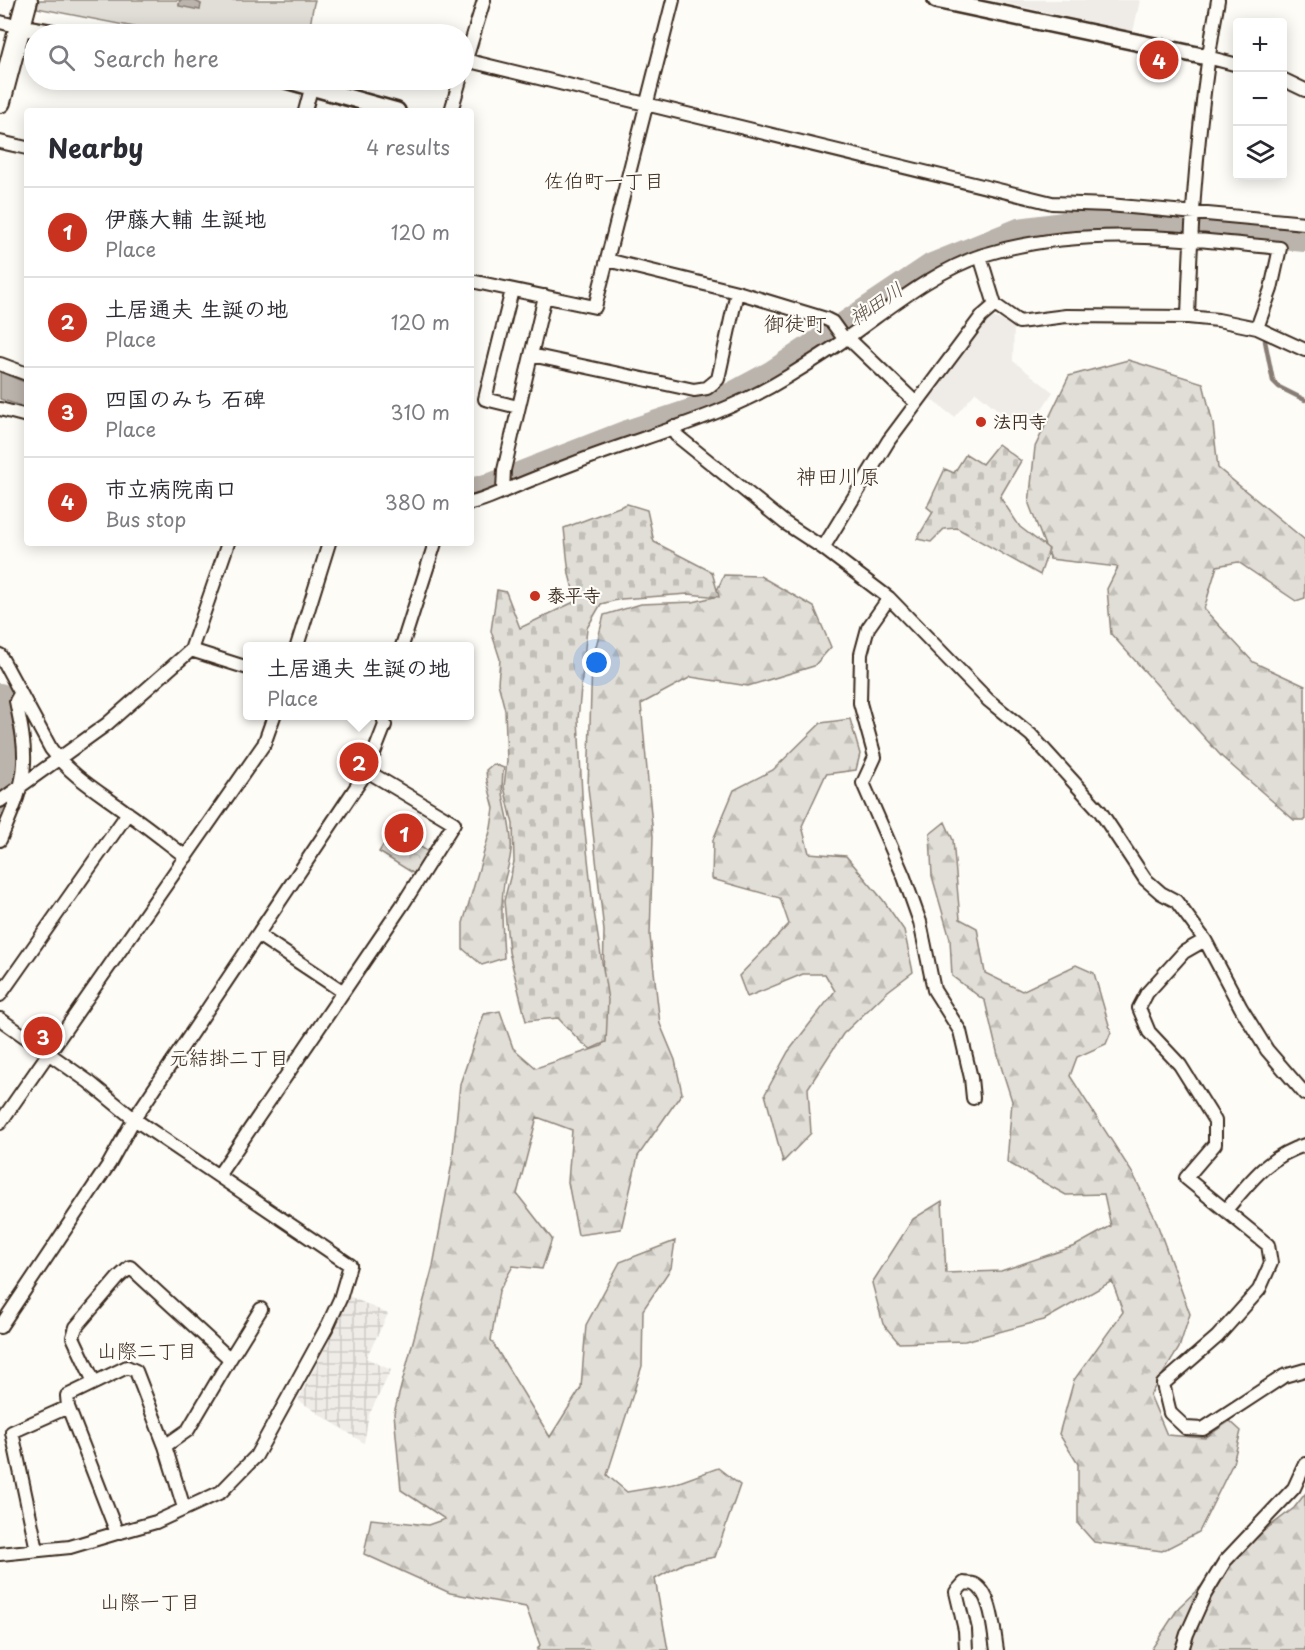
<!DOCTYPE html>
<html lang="en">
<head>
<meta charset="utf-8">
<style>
	body { margin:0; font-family:"Playpen Sans","Klee One",sans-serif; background:#f7f7f7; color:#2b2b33 }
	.controls { position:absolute; right:18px; top:18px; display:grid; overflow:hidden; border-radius:6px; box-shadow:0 3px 15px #0003 }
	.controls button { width:54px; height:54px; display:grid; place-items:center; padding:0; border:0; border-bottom:2px solid #e1e1e2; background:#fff; color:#2b2b33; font:30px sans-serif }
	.you { position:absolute; left:597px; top:663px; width:21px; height:21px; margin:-15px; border:4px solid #fff; border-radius:50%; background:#1a73e8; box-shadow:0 0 0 9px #1a73e833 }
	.badge { display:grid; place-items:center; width:39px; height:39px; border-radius:50%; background:#c8321e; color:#fff; font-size:20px; font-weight:700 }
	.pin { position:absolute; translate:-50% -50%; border:3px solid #fff; box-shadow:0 2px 6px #0006 }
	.popup { position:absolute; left:243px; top:642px; width:231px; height:78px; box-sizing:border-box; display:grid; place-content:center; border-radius:6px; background:#fff; filter:drop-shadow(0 2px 4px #0005); font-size:20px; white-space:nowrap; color:#7c7c81 }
	.popup b { font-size:22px; color:#2b2b33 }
	.popup::after { content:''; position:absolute; left:50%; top:100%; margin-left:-12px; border:12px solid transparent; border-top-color:#fff }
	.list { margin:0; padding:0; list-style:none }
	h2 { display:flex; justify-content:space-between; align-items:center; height:78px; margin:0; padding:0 24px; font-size:26px }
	h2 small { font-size:20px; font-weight:400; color:#7c7c81 }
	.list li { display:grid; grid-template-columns:39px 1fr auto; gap:18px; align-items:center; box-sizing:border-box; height:90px; padding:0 24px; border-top:2px solid #e1e1e2 }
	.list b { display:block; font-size:22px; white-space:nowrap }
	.list p { margin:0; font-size:20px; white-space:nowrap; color:#7c7c81 }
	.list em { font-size:20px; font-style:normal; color:#7c7c81 }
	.icon { flex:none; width:33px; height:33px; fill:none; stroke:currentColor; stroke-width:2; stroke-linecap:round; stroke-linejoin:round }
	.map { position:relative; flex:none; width:1305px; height:1650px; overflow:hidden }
	.search { position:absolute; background:#fff; box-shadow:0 3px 15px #0003; left:24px; top:24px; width:450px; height:66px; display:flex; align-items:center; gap:15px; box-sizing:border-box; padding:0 21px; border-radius:33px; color:#7c7c81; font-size:22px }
	.panel { position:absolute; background:#fff; box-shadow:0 3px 15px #0003; left:24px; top:108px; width:450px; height:438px; border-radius:6px }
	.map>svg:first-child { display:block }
	.built { fill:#efece7 }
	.industrial { fill:url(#industrial-grid) }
	.forest { fill:url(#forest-firs); stroke:#8e847a; stroke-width:1.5 }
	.cemetery { fill:url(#cemetery-stones); stroke:#8e847a; stroke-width:1.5 }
	.park { fill:url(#park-crowns); stroke:#8e847a; stroke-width:1.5 }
	.garden { fill:#e1ded7; stroke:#8e847a; stroke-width:1.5 }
	.water { fill:#bbb4ad; stroke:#887d74; stroke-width:1.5 }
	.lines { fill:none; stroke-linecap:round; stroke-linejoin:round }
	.stream { stroke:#887d74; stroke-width:4.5 }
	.river { stroke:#bbb4ad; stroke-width:26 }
	.minor-casing { stroke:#3b2a1e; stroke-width:16 }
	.tertiary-casing { stroke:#3b2a1e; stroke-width:20 }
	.trunk-casing { stroke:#3b2a1e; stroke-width:24 }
	.minor { stroke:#fdfcf7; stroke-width:12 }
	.tertiary { stroke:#fdfcf7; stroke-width:15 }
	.trunk { stroke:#fdfcf7; stroke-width:20 }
	.poi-dot { fill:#c8321e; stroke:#fdfcf7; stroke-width:2 }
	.labels { text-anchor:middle; stroke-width:4.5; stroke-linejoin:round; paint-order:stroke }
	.poi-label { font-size:18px; font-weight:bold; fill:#3b2a1e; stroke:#fdfcf7; text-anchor:start }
	.neighbourhood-label { font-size:20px; fill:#3b2a1e; stroke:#fdfcf7 }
	.water-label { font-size:20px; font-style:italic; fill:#615349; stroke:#fdfcf7 }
	.quarter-label { font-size:21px; fill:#3b2a1e; stroke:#fdfcf7 }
</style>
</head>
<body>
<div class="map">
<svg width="1305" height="1650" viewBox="0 0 1305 1650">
	<defs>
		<pattern id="industrial-grid" width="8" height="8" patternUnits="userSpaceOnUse" patternTransform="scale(1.5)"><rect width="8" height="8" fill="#efece7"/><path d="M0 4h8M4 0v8" fill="none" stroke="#cecbc6"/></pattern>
		<pattern id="forest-firs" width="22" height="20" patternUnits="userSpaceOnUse" patternTransform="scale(1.5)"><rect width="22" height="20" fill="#e1ded7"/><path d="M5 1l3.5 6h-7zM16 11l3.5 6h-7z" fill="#c2bfb8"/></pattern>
		<pattern id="cemetery-stones" width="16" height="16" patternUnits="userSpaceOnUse" patternTransform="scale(1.5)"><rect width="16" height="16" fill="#e1ded7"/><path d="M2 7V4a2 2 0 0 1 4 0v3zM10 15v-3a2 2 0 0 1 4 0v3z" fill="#c2bfb8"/></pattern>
		<pattern id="park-crowns" width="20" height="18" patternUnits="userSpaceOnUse" patternTransform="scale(1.5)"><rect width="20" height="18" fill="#e1ded7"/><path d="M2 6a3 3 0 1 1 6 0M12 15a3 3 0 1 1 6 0" fill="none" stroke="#c2bfb8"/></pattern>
	</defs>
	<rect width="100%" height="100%" fill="#fdfcf7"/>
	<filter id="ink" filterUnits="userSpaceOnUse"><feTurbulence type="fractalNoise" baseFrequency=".0167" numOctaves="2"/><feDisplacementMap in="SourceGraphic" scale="12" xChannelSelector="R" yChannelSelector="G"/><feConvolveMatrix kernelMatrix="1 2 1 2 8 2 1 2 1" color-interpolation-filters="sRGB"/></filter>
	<g filter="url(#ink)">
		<path class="built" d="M992 0H1140L1133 32Z
			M990 316 1014 325 1013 361 1053 392 1026 433 976 392 954 417 928 397Z"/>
		<path class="industrial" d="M349 1296 388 1314 366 1358 391 1370 369 1415 364 1443 298 1400 334 1330Z"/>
		<path class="forest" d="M1128 360 1203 383 1213 424 1218 468 1305 540V598L1296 601 1238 562 1217 566 1204 609 1253 662 1305 686V820H1294L1222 757 1111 634 1107 589 1118 567 1050 559 1029 504 1035 447 1069 376Z
			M724 575 760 576 814 607 831 647 814 666 748 686 691 677 641 704 653 836 650 936 660 1024 675 1060 682 1093 638 1156 621 1229 578 1235 568 1182 572 1130 537 1117 517 1194 552 1239 542 1269 513 1266 499 1291 491 1340 550 1437 581 1388 586 1325 620 1262 675 1241 671 1268 643 1310 642 1366 607 1475 627 1492 674 1484 718 1468 740 1485 715 1557 684 1563 655 1579 668 1650H537L540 1645 526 1607 450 1593 364 1554 371 1519 428 1525 445 1519 401 1490 394 1413 433 1266 452 1163 460 1084 484 1014 500 1011 513 1048 536 1068 602 1046 604 931 588 787 592 662 604 615 641 604 693 602 714 597Z
			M850 719 860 754 856 770 826 774 802 826 809 853 846 856 883 900 904 930 913 972 888 991 843 1034 808 1088 811 1133 783 1162 765 1094 788 1052 835 991 825 974H803L747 997 739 976 789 924 780 898 712 879 713 840 734 790 773 770 821 723Z
			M493 764 504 768C497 796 514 823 511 851 510 862 506 873 504 883 500 908 503 933 504 958L482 965 463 949V923L491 828 494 808 487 781 486 770Z
			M945 822 953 840 960 919 977 928 985 973 1022 991 1076 965 1094 973 1111 1032 1106 1044 1077 1057 1070 1076 1133 1174 1155 1218 1190 1314 1179 1348 1150 1395 1167 1435 1205 1438 1230 1421 1241 1431 1233 1463 1199 1532 1162 1551 1094 1542 1078 1524V1464L1059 1434 1074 1380 1123 1312 1112 1281 1044 1320 965 1341 899 1343 883 1324 872 1283 913 1219 942 1201 946 1273 1001 1271 1075 1246 1111 1226 1104 1194 1066 1195 1007 1162 1012 1101 999 1060 985 1001 952 976 950 939 932 876 930 834Z
			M1305 1494V1650H1151L1179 1607 1244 1546 1294 1508Z"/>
		<path class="cemetery" d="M998 444 1021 461 1000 497 1020 527 1049 549 1040 575 957 528 944 529 931 542 917 539 933 512 927 507 945 469 954 473 966 454 982 464Z
			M627 504 647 510 654 542 712 572 719 597 688 594 621 599 601 604 587 628 578 719 583 813 593 905 608 1000 606 1042 591 1049 581 1042 558 1018 526 1021 509 952 504 901 514 862 513 824 504 787 507 761 505 710 498 683 500 659 491 631 497 590 506 592 520 628 576 601 569 574 564 528Z"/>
		<path class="park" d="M393 829 430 853 416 875 379 852Z"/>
		<path class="garden" d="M39 0H180L179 5 200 4 193 0H315C311 12 312 22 308 34H170L37 8Z"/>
		<path class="water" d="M180 0H193L201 4 200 10 179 6Z
			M0 372 27 383V408L0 399Z"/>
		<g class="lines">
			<path class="stream" d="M1265 341 1273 381 1279 387 1305 400"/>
			<path class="river" d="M471 491 493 485 624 434 705 407 732 395 771 374 932 266 1019 231 1071 224 1165 226 1305 239
				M0 696 8 714V782L0 811"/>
			<defs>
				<path id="minor" d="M0 22 20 27
					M1207 57 1238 65
					M465 60 1052 203 1109 205 1305 223
					M464 66 484 0
					M1282 79 1305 90
					M305 111 312 85
					M451 111 460 80
					M0 142 27 148
					M980 256 995 305
					M607 260 737 292 826 319 832 322 845 340
					M471 281 595 307 673 0
					M512 290 485 399 518 407
					M1188 317C1191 211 1199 104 1218 0
					M848 338 916 403
					M531 355 694 390 707 388 718 379 737 292
					M0 364 27 374
					M0 409 27 416
					M673 427 676 435 785 523 823 548 889 598 988 700 1031 735 1100 811 1145 879 1161 893 1176 901 1205 940 1241 1008 1267 1050 1305 1094
					M503 491 504 470 545 296
					M471 503C485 500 496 494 509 489 530 480 551 472 572 464 643 436 721 418 787 377 808 364 831 350 851 335 892 306 934 271 983 255 1080 225 1180 238 1280 248L1271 289 1257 328
					M823 548 889 440 981 317 995 305 1019 322 1066 316 1188 317 1218 320 1257 328 1305 350
					M889 598 868 628 861 654 860 703 875 757 863 783 904 877 920 922 934 990 960 1031 971 1078 973 1098
					M297 646 329 543
					M402 646 435 543
					M191 650 248 668
					M0 655 51 749C72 777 98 791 126 812 147 826 166 842 186 857
					M0 801 107 724 191 650 228 543
					M0 840C10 816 23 790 24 763 25 742 20 721 16 701L20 694
					M258 935 342 991
					M1205 940 1184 952 1147 993 1139 1008 1149 1032 1180 1065 1215 1121V1144L1186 1178 1268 1245 1271 1263 1259 1290 1217 1337 1163 1384 1170 1413 1186 1428 1203 1429 1284 1376 1305 1370
					M0 995 128 813
					M0 1019 89 1082 134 1119 350 1265 340 1299 328 1325 256 1456 221 1492 156 1522 117 1533 70 1547 0 1554
					M0 1123 264 744 274 716
					M218 1176 403 904 454 823 367 771
					M1226 1210C1250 1182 1268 1156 1305 1145
					M0 1327 109 1164 134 1119 367 771 385 725 383 716
					M230 1359 261 1309
					M94 1382 73 1337 76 1327 118 1278 130 1267 230 1359 188 1430 165 1446 184 1508
					M117 1533 68 1407 67 1396 127 1367 136 1371 165 1446
					M37 1550 12 1432 68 1407
					M966 1650 965 1630 956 1592 964 1583C968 1584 971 1583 974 1584 992 1592 994 1633 997 1650
					M1182 1650 1187 1634 1205 1594 1225 1561 1294 1488 1305 1464"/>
				<path id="tertiary" d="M936 0 1207 57
					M20 27 60 34
					M286 80 397 111"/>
				<path id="trunk" d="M0 102 27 0"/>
			</defs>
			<use href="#minor" class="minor-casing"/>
			<use href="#tertiary" class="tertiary-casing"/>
			<use href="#trunk" class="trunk-casing"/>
			<use href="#minor" class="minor"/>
			<use href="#tertiary" class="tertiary"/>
			<use href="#trunk" class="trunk"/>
		</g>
	</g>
	<g class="poi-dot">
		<circle cx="981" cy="422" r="6"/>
		<circle cx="535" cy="596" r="6"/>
	</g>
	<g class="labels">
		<g class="poi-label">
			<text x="993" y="428">法円寺</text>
			<text x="547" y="602">泰平寺</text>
		</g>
		<g class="neighbourhood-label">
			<text x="604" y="188">佐伯町一丁目</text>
			<text x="229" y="1065">元結掛二丁目</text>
			<text x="147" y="1358">山際二丁目</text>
			<text x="150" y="1609">山際一丁目</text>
		</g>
		<g class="water-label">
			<text transform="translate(876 304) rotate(-34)" y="7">神田川</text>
		</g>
		<g class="quarter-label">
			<text x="795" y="331">御徒町</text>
			<text x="838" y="484">神田川原</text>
		</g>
	</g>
</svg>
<div class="controls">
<button>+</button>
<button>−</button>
<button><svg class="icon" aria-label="layers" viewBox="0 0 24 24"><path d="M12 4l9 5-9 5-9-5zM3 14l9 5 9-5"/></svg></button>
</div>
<div class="you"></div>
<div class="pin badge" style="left:404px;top:833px">1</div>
<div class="pin badge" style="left:359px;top:762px">2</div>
<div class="popup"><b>土居通夫 生誕の地</b>Place</div>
<div class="pin badge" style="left:43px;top:1036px">3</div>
<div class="pin badge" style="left:1159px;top:60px">4</div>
<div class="search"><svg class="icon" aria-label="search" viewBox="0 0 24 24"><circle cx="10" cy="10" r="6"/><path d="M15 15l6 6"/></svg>Search here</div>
<section class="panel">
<h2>Nearby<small>4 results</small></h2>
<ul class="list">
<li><span class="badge">1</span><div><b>伊藤大輔 生誕地</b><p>Place</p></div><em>120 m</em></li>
<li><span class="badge">2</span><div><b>土居通夫 生誕の地</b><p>Place</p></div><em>120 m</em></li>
<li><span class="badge">3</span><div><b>四国のみち 石碑</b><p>Place</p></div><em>310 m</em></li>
<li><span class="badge">4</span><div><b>市立病院南口</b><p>Bus stop</p></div><em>380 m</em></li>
</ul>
</section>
</div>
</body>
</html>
